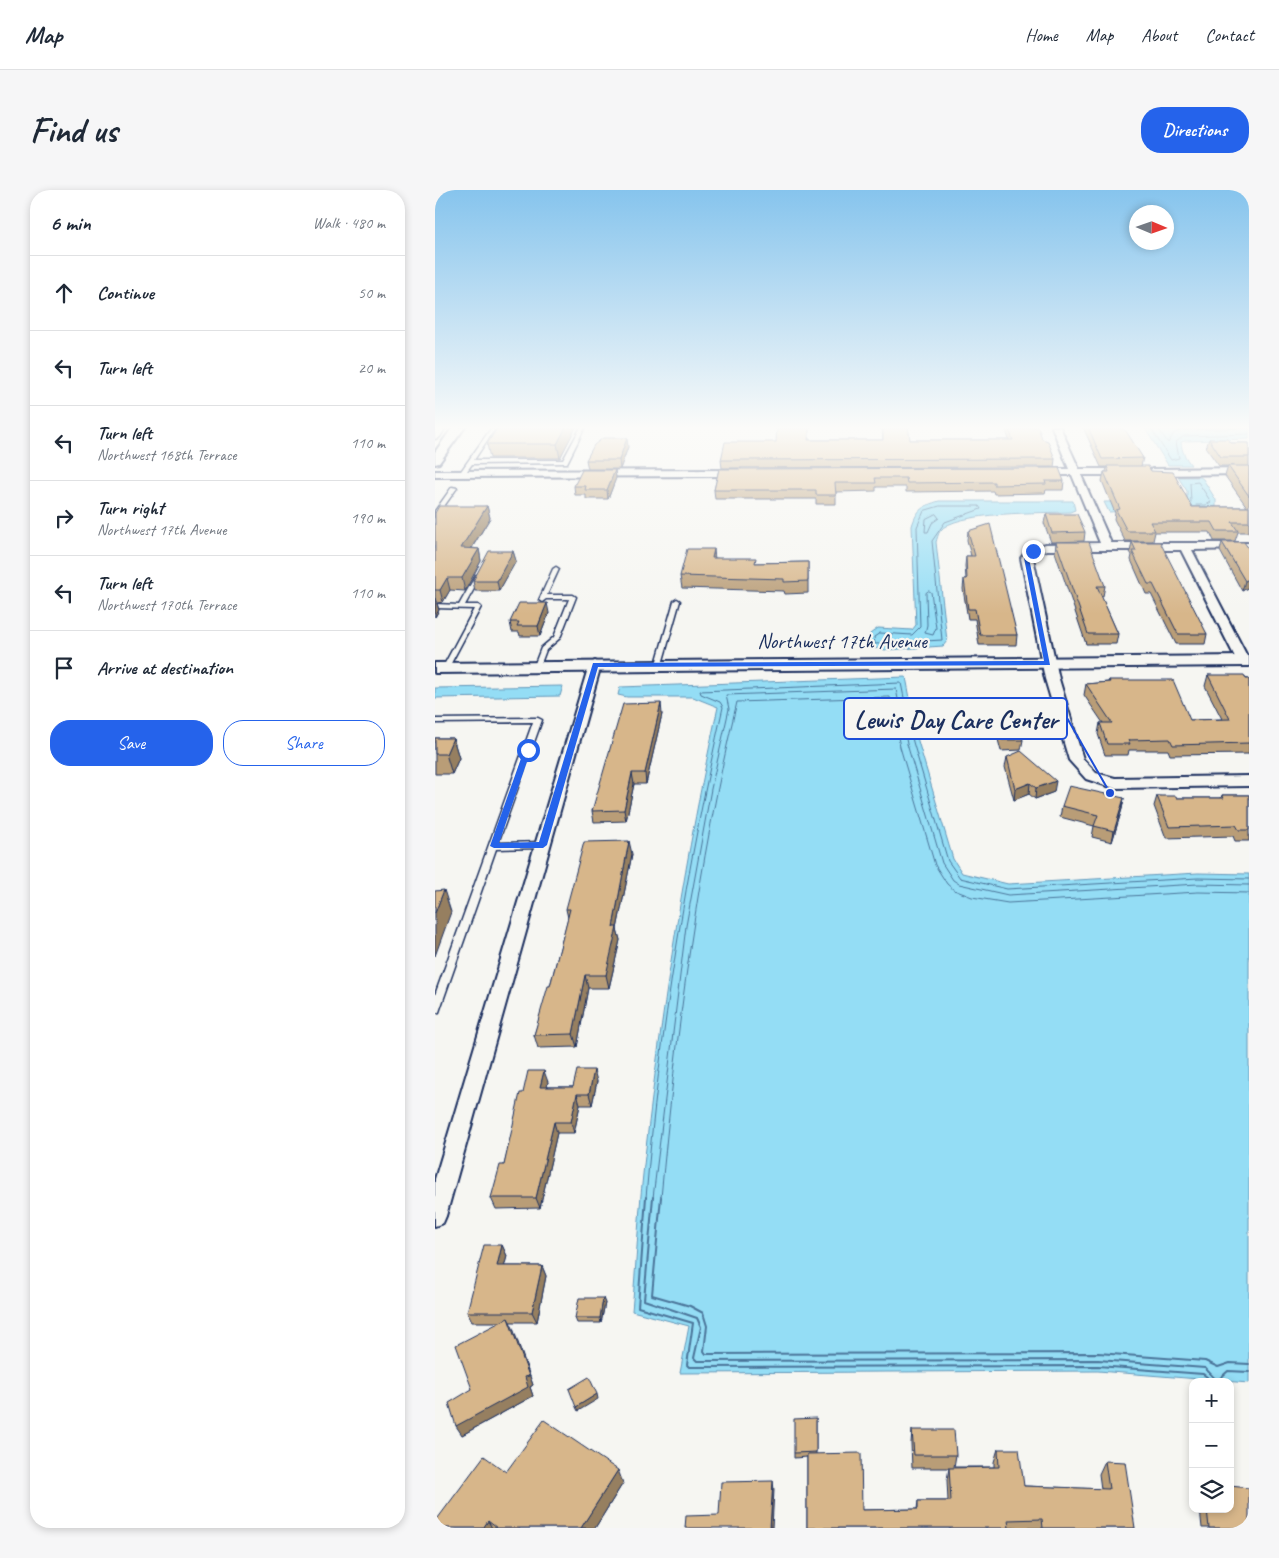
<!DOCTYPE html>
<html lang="en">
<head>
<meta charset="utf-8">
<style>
	body { margin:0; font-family:Caveat,sans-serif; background:#f6f6f7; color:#1f2937 }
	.controls { position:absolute; right:15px; bottom:15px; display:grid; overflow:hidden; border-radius:10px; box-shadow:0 2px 8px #0003 }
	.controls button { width:45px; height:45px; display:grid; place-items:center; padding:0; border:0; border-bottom:1px solid #e0e1e3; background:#fff; color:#1f2937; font:25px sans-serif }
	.compass { position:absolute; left:694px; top:15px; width:45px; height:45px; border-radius:50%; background:#fff; box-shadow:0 2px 8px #0003; rotate:92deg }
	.stop { position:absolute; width:15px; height:15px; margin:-11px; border:4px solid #2563eb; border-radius:50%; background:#fff }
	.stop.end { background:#2563eb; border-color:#fff; box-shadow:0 1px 5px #0008 }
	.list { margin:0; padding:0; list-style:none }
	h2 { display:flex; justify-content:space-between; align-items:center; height:65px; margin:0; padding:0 20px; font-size:21px }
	h2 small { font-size:16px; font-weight:400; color:#747a83 }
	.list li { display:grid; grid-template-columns:32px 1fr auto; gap:15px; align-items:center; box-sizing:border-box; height:75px; padding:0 20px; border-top:1px solid #e0e1e3 }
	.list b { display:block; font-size:19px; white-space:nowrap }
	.list p { margin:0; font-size:16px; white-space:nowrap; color:#747a83 }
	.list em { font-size:16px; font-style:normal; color:#747a83 }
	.actions { display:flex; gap:10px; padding:15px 20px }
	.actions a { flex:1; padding:11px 0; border:1px solid #2563eb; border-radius:20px; text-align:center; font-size:18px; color:#2563eb }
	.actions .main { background:#2563eb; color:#fff }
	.icon { flex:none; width:28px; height:28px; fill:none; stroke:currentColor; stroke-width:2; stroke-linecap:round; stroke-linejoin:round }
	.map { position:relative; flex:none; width:814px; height:1338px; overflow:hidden; border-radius:20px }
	header { display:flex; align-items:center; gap:30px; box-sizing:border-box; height:70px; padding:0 25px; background:#fff; border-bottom:1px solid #e0e1e3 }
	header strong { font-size:24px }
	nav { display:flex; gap:28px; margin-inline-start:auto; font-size:18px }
	.intro { display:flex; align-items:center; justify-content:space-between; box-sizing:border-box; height:120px; padding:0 30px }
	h1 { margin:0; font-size:35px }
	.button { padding:12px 22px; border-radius:20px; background:#2563eb; color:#fff; font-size:18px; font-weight:700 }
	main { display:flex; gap:30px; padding:0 30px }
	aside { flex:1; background:#fff; border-radius:20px; box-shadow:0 2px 8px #0003 }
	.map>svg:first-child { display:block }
	.water { fill:#94ddf5; stroke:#6497b9 }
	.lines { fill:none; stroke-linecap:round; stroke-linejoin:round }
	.shore-far1 { stroke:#4b759a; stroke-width:1 }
	.shore { stroke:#4b759a; stroke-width:2 }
	.service-casing { stroke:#1b2f5e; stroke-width:3 }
	.minor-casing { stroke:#1b2f5e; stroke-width:4 }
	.tertiary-casing { stroke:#1b2f5e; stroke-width:4 }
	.motorway-casing { stroke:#1b2f5e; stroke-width:3 }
	.service { fill:#f6f6f2; fill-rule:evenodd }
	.minor { fill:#f6f6f2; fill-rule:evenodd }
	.tertiary { fill:#f6f6f2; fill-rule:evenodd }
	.motorway { fill:#f6f6f2; fill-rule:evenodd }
	.wall { fill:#b99d77; stroke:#1b2f5e }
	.shaded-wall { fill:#967f61; stroke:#1b2f5e }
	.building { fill:#d7b68a; stroke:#1b2f5e }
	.route { fill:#2563eb }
	.labels { text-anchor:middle; stroke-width:4.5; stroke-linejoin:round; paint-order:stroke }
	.far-street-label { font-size:21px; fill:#1b2f5e; stroke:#f6f6f2 }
	.leader { fill:none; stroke:#1d4ed8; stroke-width:2 }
	.callout-dot { fill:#1d4ed8; stroke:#f6f6f2; stroke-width:2 }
	.callout { fill:#f6f6f2; stroke:#1d4ed8; stroke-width:2 }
	.callout-label { font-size:26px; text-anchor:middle; font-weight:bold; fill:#1b2f5e }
</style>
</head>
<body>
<header>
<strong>Map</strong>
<nav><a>Home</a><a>Map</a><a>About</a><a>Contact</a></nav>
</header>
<div class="intro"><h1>Find us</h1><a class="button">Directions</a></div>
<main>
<aside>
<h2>6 min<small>Walk · 480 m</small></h2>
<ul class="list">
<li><svg class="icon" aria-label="ahead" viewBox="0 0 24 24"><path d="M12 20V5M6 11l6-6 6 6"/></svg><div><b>Continue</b></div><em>50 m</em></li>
<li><svg class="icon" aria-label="left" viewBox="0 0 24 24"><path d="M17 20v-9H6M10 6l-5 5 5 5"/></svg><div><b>Turn left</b></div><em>20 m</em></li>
<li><svg class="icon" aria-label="left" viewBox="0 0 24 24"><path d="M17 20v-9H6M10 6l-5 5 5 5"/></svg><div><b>Turn left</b><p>Northwest 168th Terrace</p></div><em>110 m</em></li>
<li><svg class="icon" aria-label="right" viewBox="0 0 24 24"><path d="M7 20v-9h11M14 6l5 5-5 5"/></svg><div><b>Turn right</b><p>Northwest 17th Avenue</p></div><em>190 m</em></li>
<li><svg class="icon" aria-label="left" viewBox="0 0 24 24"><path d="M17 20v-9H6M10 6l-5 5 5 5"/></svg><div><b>Turn left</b><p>Northwest 170th Terrace</p></div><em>110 m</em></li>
<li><svg class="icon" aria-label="arrive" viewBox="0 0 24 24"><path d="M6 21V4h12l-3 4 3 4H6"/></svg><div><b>Arrive at destination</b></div></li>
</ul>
<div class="actions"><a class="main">Save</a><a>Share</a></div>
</aside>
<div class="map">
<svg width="814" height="1338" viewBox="0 0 814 1338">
	<rect width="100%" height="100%" fill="#f6f6f2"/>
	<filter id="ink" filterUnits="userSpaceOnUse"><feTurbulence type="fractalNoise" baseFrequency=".02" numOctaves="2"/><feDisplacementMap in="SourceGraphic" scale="10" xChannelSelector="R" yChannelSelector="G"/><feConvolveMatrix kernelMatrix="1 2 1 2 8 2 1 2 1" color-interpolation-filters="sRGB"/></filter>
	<g filter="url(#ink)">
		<path class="water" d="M709 237H814V249L750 251 746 252C747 262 750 267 756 275H733Z
			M743 287H765L768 289 781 310V317L674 322 669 312 747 311 752 308V301Z
			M504 311H638L640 320 635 322C610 323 519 321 505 341 503 344 502 349 501 352L512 451 508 456 451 460 434 457 435 444 443 438 477 440 481 435 477 336C482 319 488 316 504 311Z
			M471 487 483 551 518 669 527 683 573 694 763 683 814 684V1193L663 1181 245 1183 254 1136 197 1121C202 1067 204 1012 211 958 228 810 251 663 283 517L258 507H192L183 505 185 497Z
			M128 496 125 506 0 508V498Z"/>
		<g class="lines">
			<path class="shore-far1" d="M715 237 736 270 744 268 741 252 749 246 814 244
				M722 237 733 253 739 243 748 240 814 238
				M756 312 755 293 763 292 776 312 771 315H761
				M505 316H544L546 319 510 332 497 351 507 450 440 454 439 447 445 443 477 445 485 437 482 337 489 321Z
				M501 324 504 328 497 333 493 342H490L491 329Z
				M494 401 496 402 501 438 498 445 490 443 492 435 491 403Z
				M211 1008C224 843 252 678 288 517L285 512 266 504 265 501 466 493 478 552 513 671 525 688 572 699 763 688 814 689
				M218 1008 251 736 276 599 294 519 291 505 461 499 472 554 507 673 518 690 524 694 573 705 763 694 814 695
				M226 1008C241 842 263 674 302 512L455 507 465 557 500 675 512 694 519 700 537 707 573 713 763 702 814 703"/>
			<path class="shore" d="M211 1007 203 1117 258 1133 252 1175 254 1177 663 1176 768 1184 772 1187 773 1192
				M218 1007 209 1110 262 1128 266 1137 259 1168 262 1171 663 1170 770 1178 782 1191 793 1181 814 1182
				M226 1007 217 1105 255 1116 268 1123 272 1136 269 1161 271 1164 663 1163 770 1171 783 1177 795 1173 814 1174"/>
			<defs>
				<path id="service" d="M57 237H61L39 270H128L146 237H150L132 273 37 274 29 285H25L24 284Z
					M17 297 22 298 2 326 0 327V321Z
					M121 377 124 379 112 405H138L141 407 125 448 111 460 105 476 102 478 99 476 106 458 119 447 134 409H111L107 412 104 410 118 379Z
					M41 385 46 386 30 415H43L46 417 14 477 11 479 9 478 8 477 39 419 0 418V414L24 415Z
					M242 409 245 411 227 474 226 475H222L221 474 239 411Z
					M103 528 107 530 63 653 108 652 112 655 108 658 61 659 5 819 4 822 0 823V805L98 532 0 533V529Z"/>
				<path id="minor" d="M617 237H625L644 279H690L695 282 690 285H646L676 353H814V359L757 360 814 470 813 474 808 475 802 471 746 360H612L601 363 598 368 624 489 648 569 661 583 680 588 814 586V596L679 598 651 589 634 570 610 489 586 368 593 359 611 354 665 353 637 285H605L600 282 605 279H634Z
					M814 278V284L717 285 712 282 717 279Z
					M0 281 305 280 310 283 305 286 0 287Z
					M160 471 166 475 11 1026 8 1033 0 1036V989L154 475Z"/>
				<path id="tertiary" d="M18 237H30L4 273 0 274V262Z
					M814 466V476L0 483V473Z"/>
				<path id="motorway" d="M0 237H11L5 247 0 249Z"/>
			</defs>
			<use href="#service" class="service-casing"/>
			<use href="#minor" class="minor-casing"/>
			<use href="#tertiary" class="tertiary-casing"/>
			<use href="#motorway" class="motorway-casing"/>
			<use href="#service" class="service"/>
			<use href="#minor" class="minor"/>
			<use href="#tertiary" class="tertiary"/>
			<use href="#motorway" class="motorway"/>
		</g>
		<path class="wall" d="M63 237H141L125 268H55L52 254Z
			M374 237V250H448L447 237H473L475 250H574L570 237H603L607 249 620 269 619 277 287 278 286 270 341 252Z
			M648 237H684L708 268 706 276 716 281 757 317H812L790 286 793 276H798H784L771 258 774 249 796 253H814V342H803L800 351H779L775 342H720L718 351H690L679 329 680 323 667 291 669 282H671L672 277H666Z
			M193 257 185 279H153L151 270Z
			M284 279 629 291 628 300H611L610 303 559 304 558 301 471 302V297H441V301L401 302V314H381V309H280L279 300Z
			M180 280 181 288 173 309H151V305H140L139 296Z
			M52 316 55 328 37 358 44 359 46 371 30 401 15 400 8 412 2 413 4 420 0 427V323Z
			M611 324 650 342 649 351 616 352 609 333Z
			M533 341 582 445 581 455H544L540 429H533L528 399 529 389H531L530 376 531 366H536L532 350Z
			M621 352 670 396 668 406H666L683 444 681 454H651L620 362Z
			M697 352 772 444 770 454H741L716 404H711L696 370 697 365 695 362Z
			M787 352 814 397 807 401 785 361Z
			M78 361 81 371 64 401H40L38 391Z
			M280 368 321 373 373 372V403L350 404 349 401 247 398 245 386Z
			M114 423 105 446H85L84 442H77L75 432Z
			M773 485 814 489V564L735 565 733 560H694L693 565H670L663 544 665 533H668L649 505 651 494 673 492 674 490 755 530 787 529 770 496Z
			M558 517 588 550 586 560 566 561 557 527Z
			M227 524 211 594H199L191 631 159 632 157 621Z
			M0 548H18L24 568 17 584H0Z
			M572 567 619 602 600 609 594 604 579 610 570 577Z
			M787 605H814V651H800L798 646 731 648 719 616 722 606 742 608H786Z
			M689 608 687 619 677 652 657 647 659 636 625 627 627 616Z
			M197 664 182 739 185 750 174 798H153L142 857 103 858 99 845 115 796 133 728 131 719Z
			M162 891 157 915H145L139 943H122L105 1018 61 1019 56 1008 69 975 88 903 113 892 112 897H138Z
			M67 1055 72 1066 69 1076H107L111 1086 102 1132H75L98 1195 95 1197 98 1206 27 1245 37 1199 66 1132H37L32 1122Z
			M170 1113 166 1133H142L140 1128Z
			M381 1228V1264L427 1320 482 1319 483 1311H513L512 1290 514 1278H477L476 1253 477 1240 521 1265 519 1277H559V1272L563 1259 589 1296 666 1299 664 1284 670 1271 700 1338H372V1267L359 1268V1263Z
			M71 1282 188 1293 160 1338H0Z
			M765 1319H795L814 1338H767Z"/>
		<path class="shaded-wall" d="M131 237H141L125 268 122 254Z
			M192 248 193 257 185 279 184 270Z
			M180 280 181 288 173 309 172 300Z
			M52 316 55 328 29 370 26 358Z
			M44 359 46 371 30 401 27 388Z
			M279 359 280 370 277 368Z
			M78 361 81 371 64 401 62 391Z
			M12 388 15 400 8 412 5 400Z
			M814 389V397L807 401 810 391Z
			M0 408 4 420 0 427Z
			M112 413 114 423 105 446 103 436Z
			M226 513 227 524 211 594 210 583Z
			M18 548 24 568 17 584 11 564Z
			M197 583 199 594 191 631 189 620Z
			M621 591 619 602 600 609 601 598Z
			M595 593 594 604 579 610 580 599Z
			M689 608 687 619 677 652 679 641Z
			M194 651 197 664 182 739 185 750 174 798 171 785 178 737Z
			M9 700 16 722 0 766V723Z
			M150 785 153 798 142 857 138 844Z
			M159 880 162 891 157 915 154 904Z
			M109 881 113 892 109 908 105 897Z
			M142 904 145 915 139 943 136 932Z
			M119 932 122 943 105 1018 101 1008Z
			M67 1055 72 1066 67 1086 62 1076Z
			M107 1076 111 1086 102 1132 97 1122Z
			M168 1108 170 1113 166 1133 165 1128Z
			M73 1128 78 1138 98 1195 95 1197 98 1206 27 1245 21 1236Z
			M162 1204 163 1209 143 1221 141 1217Z
			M183 1280 188 1293 160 1338H146Z
			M338 1291 339 1300 337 1338H335Z
			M53 1331 57 1338H48Z"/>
		<path class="building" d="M63 237H131L122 254H52Z
			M342 237H374L373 250H448V237H473L475 250H578L573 237H603L607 249 613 251 620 269 286 270 290 252H341Z
			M653 237H684L685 238 691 241 708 268 667 269Z
			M168 248H192L184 270H151L159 255Z
			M774 249H793L796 253H814V267H786Z
			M672 276H713L716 281 738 282 757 317H814V332H797L803 341H782L777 332H715L720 341H692L681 320 685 319 669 282H674Z
			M793 276H814V306Z
			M624 278 629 291H610L611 294 559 295V292L472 293 471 288H440L441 293H400L401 305H381V300H279L284 279Z
			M147 280H180L172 300H150L151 296H139Z
			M4 316H52L26 358 44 359 27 388H12L5 400H0V323Z
			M611 324H642L650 342 617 343Z
			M555 334 582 445H545L540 419H533L529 389H532L531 366H540L533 341Z
			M621 352H654L670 396H662L683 444H653Z
			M697 352H725L772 444H743L718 394H713L697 361H701Z
			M787 352H809L814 359V389L810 391Z
			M252 359H279L277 368H321L320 373 373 372V391L349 392V389L245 386Z
			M54 361H78L62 391H38Z
			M84 413H112L103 436H82L84 432H75Z
			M773 485H809L811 489H814V553L738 555 735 549 693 550 695 554H672L665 533H677L651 494 675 492 674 490H738L755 530 795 529Z
			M226 513 210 583H197L189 620 157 621 188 514Z
			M577 516 588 550H567L558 517Z
			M0 548H18L11 564H0Z
			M586 561 621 591 601 598 595 593 580 599 572 567Z
			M634 596 689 608 679 641 659 636 663 625 627 616Z
			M787 605H814V640H804L801 635 734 637 722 606H741L742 608H789Z
			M194 651 178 737H182L171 785H150L138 844 99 845 113 796H115L135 719H131L149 652Z
			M9 700 0 723V701Z
			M142 880H159L154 904H142L136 932H119L101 1008H56L65 975H69L85 903H88L93 881H109L105 897H138Z
			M49 1055H67L62 1076H107L97 1122H32Z
			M144 1108H168L165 1128H140Z
			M73 1128 94 1186 90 1187 93 1197 21 1236 14 1213 37 1199 21 1155Z
			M154 1187 162 1204 141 1217 134 1199Z
			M381 1228V1262L359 1263V1229Z
			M109 1230 183 1280 146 1338H62L53 1331 48 1338H0V1332L49 1266 71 1282Z
			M477 1240H519L521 1265H479Z
			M563 1259H584L589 1296 674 1299 670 1271 690 1272 700 1338H608L607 1329 573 1330 574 1338H372V1264L426 1263 427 1320 483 1319V1311H516L514 1278 564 1277Z
			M338 1291 335 1338H250L251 1326 284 1325 286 1292Z
			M795 1296 814 1298V1338H774L772 1319H795Z"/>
	</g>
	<linearGradient id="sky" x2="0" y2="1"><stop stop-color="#86c4ed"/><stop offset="0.56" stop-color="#fbfbf9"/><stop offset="1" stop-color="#fbfbf9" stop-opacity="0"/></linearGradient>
	<rect width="814" height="424" fill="url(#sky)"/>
	<path class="route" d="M598 359 600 361 594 368 615 475 163 477 112 655 108 658H59L55 656 89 560 93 558 96 560 64 653 104 652 158 473 609 471 589 368Z"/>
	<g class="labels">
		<g class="far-street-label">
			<text x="407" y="458">Northwest 17th Avenue</text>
		</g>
	</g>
	<path class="leader" d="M675 603L632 528"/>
	<circle class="callout-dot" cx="675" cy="603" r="5"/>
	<rect class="callout" x="409" y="508" width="223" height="41" rx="5"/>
	<g class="callout-label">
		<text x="521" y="538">Lewis Day Care Center</text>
	</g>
</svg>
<div class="controls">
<button>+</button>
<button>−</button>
<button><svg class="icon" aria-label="layers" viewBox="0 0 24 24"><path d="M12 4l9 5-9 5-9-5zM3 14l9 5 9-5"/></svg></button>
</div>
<svg class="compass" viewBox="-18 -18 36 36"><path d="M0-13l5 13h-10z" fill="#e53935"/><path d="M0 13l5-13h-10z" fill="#747a83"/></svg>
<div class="stop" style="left:93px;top:560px"></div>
<div class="stop end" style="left:598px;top:361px"></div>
</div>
</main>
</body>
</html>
